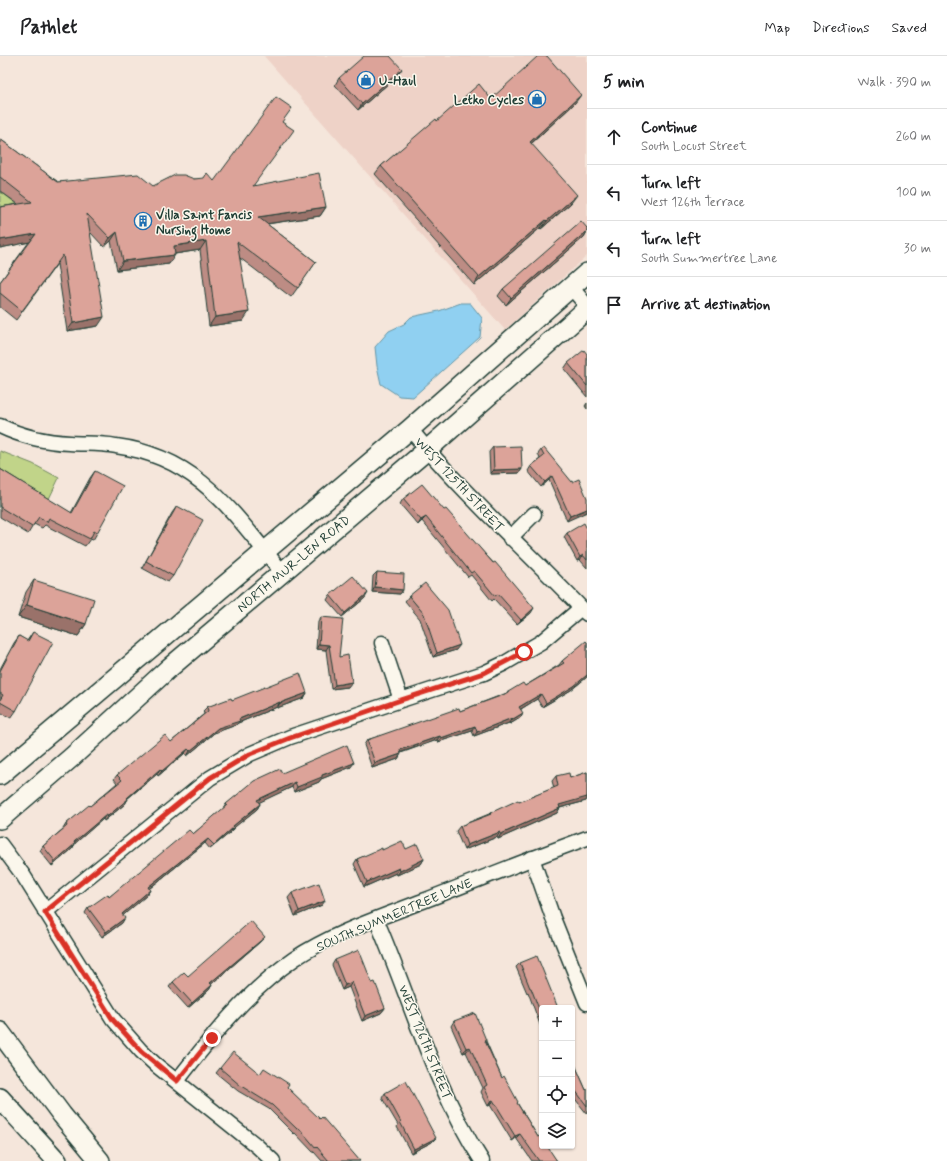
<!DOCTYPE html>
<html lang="en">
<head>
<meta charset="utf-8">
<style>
	body { margin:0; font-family:Mynerve,sans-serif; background:#f2f2f2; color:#202124 }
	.controls { position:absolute; right:12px; bottom:12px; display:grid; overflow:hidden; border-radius:4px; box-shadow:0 1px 3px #0004 }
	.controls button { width:36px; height:36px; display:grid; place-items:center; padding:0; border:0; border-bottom:1px solid #e0e0e0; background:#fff; color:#202124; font:20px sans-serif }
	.stop { position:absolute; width:12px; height:12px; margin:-9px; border:3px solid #d93025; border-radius:50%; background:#fff }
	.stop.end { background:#d93025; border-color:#fff; box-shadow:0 1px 4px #0008 }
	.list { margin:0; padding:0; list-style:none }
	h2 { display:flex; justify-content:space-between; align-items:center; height:52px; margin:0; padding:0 16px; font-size:17px }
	h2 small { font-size:13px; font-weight:400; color:#757577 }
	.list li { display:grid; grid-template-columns:26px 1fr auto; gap:12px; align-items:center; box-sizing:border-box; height:56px; padding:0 16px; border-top:1px solid #e0e0e0 }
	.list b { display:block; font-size:15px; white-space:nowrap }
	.list p { margin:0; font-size:13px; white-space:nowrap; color:#757577 }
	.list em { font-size:13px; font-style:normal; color:#757577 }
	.icon { flex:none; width:22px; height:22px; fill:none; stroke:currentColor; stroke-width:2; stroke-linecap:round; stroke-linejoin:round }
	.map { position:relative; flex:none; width:587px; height:1105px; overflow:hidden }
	header { display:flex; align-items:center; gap:24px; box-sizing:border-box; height:56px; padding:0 20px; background:#fff; border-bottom:1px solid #e0e0e0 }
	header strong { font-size:19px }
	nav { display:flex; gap:22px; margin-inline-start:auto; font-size:14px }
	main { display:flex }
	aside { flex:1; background:#fff }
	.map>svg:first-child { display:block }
	.built { fill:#eed2c7 }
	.green { fill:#c1d489; stroke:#70885e }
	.water { fill:#90d0f1; stroke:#6395a5 }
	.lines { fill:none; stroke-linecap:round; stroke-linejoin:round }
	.street-casing { stroke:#1f3d34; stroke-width:17 }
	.secondary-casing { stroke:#1f3d34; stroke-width:22 }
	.street { stroke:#fbf7ec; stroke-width:14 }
	.secondary { stroke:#fbf7ec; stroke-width:19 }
	.wall { fill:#bd8c84; stroke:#1f3d34 }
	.shaded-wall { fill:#9a726b; stroke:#1f3d34 }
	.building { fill:#dca399; stroke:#1f3d34 }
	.route { stroke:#d93025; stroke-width:5 }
	.labels { text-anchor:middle; stroke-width:3; stroke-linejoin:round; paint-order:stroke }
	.poi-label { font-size:13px; font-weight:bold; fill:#1f3d34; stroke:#fbf7ec; text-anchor:start }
	.street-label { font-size:13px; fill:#1f3d34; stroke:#fbf7ec }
</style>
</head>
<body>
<header>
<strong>Pathlet</strong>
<nav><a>Map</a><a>Directions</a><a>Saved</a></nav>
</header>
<main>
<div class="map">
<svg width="587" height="1105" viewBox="0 0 587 1105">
	<rect width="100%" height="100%" fill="#f5e6db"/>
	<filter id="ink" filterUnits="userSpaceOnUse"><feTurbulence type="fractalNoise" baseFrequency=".025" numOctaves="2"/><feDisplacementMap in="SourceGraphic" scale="8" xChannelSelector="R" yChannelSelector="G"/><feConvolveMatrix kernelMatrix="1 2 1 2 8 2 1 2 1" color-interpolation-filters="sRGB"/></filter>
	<g filter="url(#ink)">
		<path class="built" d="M264 0H587V200L505 274Z"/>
		<path class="green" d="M0 135 26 155 0 159Z
			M0 395 33 408 59 422 46 449 0 422Z"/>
		<path class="water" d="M461 247H470L482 262 480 281 413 341 399 340 381 328 377 310 375 291 389 275 404 268 411 261 439 255Z"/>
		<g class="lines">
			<defs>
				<path id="street" d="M571 231 587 250
					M0 370C21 380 46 386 70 387 85 388 101 387 116 390 199 401 233 457 282 516
					M410 373C464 439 528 496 587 558
					M510 482 534 458
					M382 587 401 644
					M0 788 23 819 113 963 141 995 156 1009 257 1090 273 1105
					M532 802 553 862 587 947
					M45 856 210 722 250 698 290 681 401 644 484 617 505 607 541 586 581 552
					M376 863C411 944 434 1031 482 1105
					M177 1025C211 981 248 935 294 903 333 877 379 862 423 845 478 824 532 802 587 782"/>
				<path id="secondary" d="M0 719 410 373 587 217
					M0 763 72 701 168 613 427 394 587 253
					M0 976 62 1059 100 1105
					M0 1042 57 1105"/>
			</defs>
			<use href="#street" class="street-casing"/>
			<use href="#secondary" class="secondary-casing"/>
			<use href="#street" class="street"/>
			<use href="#secondary" class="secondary"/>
		</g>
		<path class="wall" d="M397 20 358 54 335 29 339 22Z
			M491 43 575 47 531 88 571 147 541 173 540 172 474 229 375 118 381 110 437 65Z
			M282 66 253 130 326 151 320 160 267 168 316 206 291 241 240 202 243 265 209 270 200 194 175 198 169 208 117 214 111 185 104 191 90 176 98 270 67 275 57 208 16 264 0 251V226L29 186 0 192V151L18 148 0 135V83L58 126 153 130 194 123 214 125Z
			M587 172V176L584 181 506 249 498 240 503 233Z
			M587 298V341L564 313 568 307Z
			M587 347V353L585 350Z
			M493 391 522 413 519 417 490 418 489 396Z
			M541 394 587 442 567 465 549 424 541 431 528 415 531 410 540 403 538 398Z
			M0 413 71 457 90 422 95 415 97 477 93 484 90 483 85 490 45 469 42 472 34 468 28 478 0 461Z
			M403 443 444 454 512 527 531 557 517 568 494 543 492 545 471 519 468 521 422 465 418 469 400 448Z
			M177 450 173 520 168 526 142 512 172 457Z
			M587 473V512L580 504 577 505 564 481 567 477Z
			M377 516 403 534 400 538 372 536 373 520Z
			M34 524 86 568 78 580 18 561 26 536Z
			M330 539 365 542 342 561 327 544Z
			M409 540 456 594 433 601 420 563 405 545Z
			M321 561 339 601 348 631 331 633 326 594 316 593 318 566Z
			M33 576 16 655 11 662 0 656V613L14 587 19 580 27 585Z
			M587 586V621L571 634 542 651 537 643 521 653 520 662 510 668 509 667 474 680 472 675 438 686 437 684 401 697 398 703 372 712 364 689 367 684 460 655 525 630 559 609 562 605Z
			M307 637 304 642 277 652V651L238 667 236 669 214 677 187 700 185 697 158 720 157 718 127 743H128L125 748 104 765 103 763 75 787V788L72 793 52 810 40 795 43 790 63 773 66 768 90 750 117 727 114 723 117 719 171 686 204 658 203 655 207 651 232 644Z
			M351 711 321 723 319 726 294 736 292 731 259 746 260 748 257 753 234 771 231 776 210 793 205 787 149 833 150 834 147 839 123 859 122 867 102 881 85 857 88 852 109 841 193 778 223 753 226 748 282 717Z
			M587 716V743L586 745 560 752 557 757 498 783 497 781 464 794 456 775 460 770 489 758 490 757 519 746 554 732 552 725 556 720 570 722Z
			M406 793 424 803 421 808 397 819 396 817 364 831 354 808 357 803 382 794Z
			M292 837 322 849 295 860 288 842Z
			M261 885 211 928 212 929 209 934 188 952 169 931 173 926 188 920Z
			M335 904 372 927 385 952 381 957 362 965 349 931 342 934 332 909Z
			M520 907 542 952V974L528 936 527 937 516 911Z
			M454 965 486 984V985L502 1022 538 1081 557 1105H532L516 1082 512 1085 490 1049 488 1050 481 1036 483 1032 466 996 463 997 451 970Z
			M572 1002 586 1034 587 1033V1058L572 1039Z
			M220 1012 260 1018 287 1031 360 1105H322L314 1096H313L295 1077 294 1078 269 1053 238 1035 216 1017Z
			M385 1037 432 1086 411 1097 397 1071 398 1069 382 1042Z"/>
		<path class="shaded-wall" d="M402 13 397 20 358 54 362 48Z
			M581 39 575 47 524 94 530 86Z
			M577 139 571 147 541 173 547 165Z
			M326 151 320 160 252 170 258 161Z
			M546 164 540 172 474 229 479 221Z
			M587 175 584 181 506 249 511 242Z
			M117 176 111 185 104 191 110 182Z
			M36 178 30 186 0 192V184Z
			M206 185 200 194 168 199 174 190Z
			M175 199 169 208 117 214 123 205Z
			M249 256 243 265 209 270 215 261Z
			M104 261 98 270 67 275 73 267Z
			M522 413 519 417 490 418 494 414Z
			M552 420 549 424 541 431 545 426Z
			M587 453V456L567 465 570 460Z
			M426 461 418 469 421 464Z
			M583 499 580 504 577 505 580 501Z
			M375 531 403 534 400 538 372 536Z
			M368 537 365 542 342 561 345 557Z
			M27 549 86 568 78 580 18 561Z
			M534 552 531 557 517 568 521 564Z
			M319 588 329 589 326 594 316 593Z
			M460 589 456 594 433 601 437 597Z
			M587 619V621L571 634 542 651 546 647Z
			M352 626 348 631 331 633 335 629Z
			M307 637 304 642 277 652 280 647Z
			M541 638 537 643 516 656 519 651Z
			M280 646 277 651 238 667 236 669 214 677 187 700 190 695 218 672Z
			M523 657 520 662 510 668 513 663Z
			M512 662 509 667 474 680 477 676Z
			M475 670 472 675 438 686 441 682Z
			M440 680 437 684 396 698 400 694Z
			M188 693 185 697 158 720 162 715Z
			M401 698 398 703 372 712 375 707Z
			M354 707 351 711 321 723 319 726 294 736 297 731 322 719Z
			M160 713 157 718 123 746 127 742Z
			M295 726 292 731 254 749 257 744Z
			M587 739V743L586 745 555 753 559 749Z
			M128 743 125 748 104 765 108 760Z
			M260 748 257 753 230 775 233 770Z
			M560 752 557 757 498 783 501 778Z
			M106 759 103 763 71 791 74 786Z
			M234 771 231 776 210 793 214 789Z
			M500 776 497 781 464 794 467 789Z
			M208 783 205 787 145 836 148 831Z
			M75 788 72 793 52 810 55 805Z
			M424 803 421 808 397 819 400 815Z
			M399 812 396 817 364 831 367 826Z
			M150 834 147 839 119 863 122 858Z
			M325 845 322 849 295 860 299 855Z
			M125 862 122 867 102 881 106 876Z
			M265 881 261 885 207 932 210 927Z
			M352 926 349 931 342 934 345 929Z
			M212 929 209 934 188 952 192 947Z
			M385 952 381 957 362 965 365 960Z
			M470 991 466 996 463 997 466 992Z
			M493 1044 490 1049 488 1050 491 1045Z
			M520 1078 516 1082 512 1085 515 1080Z
			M436 1082 432 1086 411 1097 414 1093Z"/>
		<path class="building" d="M364 0H390L402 13 362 48 339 22Z
			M538 0H547L581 39 530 86 577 139 547 165 546 164 479 221 381 110 436 63 437 65 479 28 491 43Z
			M276 41 292 52 282 66 294 74 253 130 319 117 326 151 258 161 316 206 298 232 237 186 249 256 215 261 206 185 174 190 175 199 123 205 117 176 110 182 87 158 104 261 73 267 63 199 22 255 0 237V226L36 178 0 184V151L32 146 0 121V83L58 126 138 118 153 130 175 119H184L194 123 204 122 207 117 214 125Z
			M581 165 587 172V175L511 242 503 233Z
			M584 294 587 298V330L568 307Z
			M521 390 522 413 494 414 493 391Z
			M544 392 572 426 579 423 587 442V453L570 460 552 420 545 426 531 410 544 400 541 394Z
			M0 413 72 457 95 415 123 430 97 477 94 475 90 483 49 462 47 466 39 461 32 471 0 451Z
			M422 428 444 454 446 453 493 507 495 506 512 526 534 552 521 564 498 538 495 540 474 515 471 517 426 461 421 464 403 443Z
			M177 450 203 464 173 520 146 505Z
			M584 467 587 473V504L583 499 580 501 567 477Z
			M377 516 404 518 403 534 375 531Z
			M353 520 368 537 345 557 330 539Z
			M34 524 94 543 86 568 27 549Z
			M425 527 448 554 460 589 437 597 424 558 409 540Z
			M321 561 343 563 339 601 348 599 352 626 335 629 329 589 319 588Z
			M33 576 53 586 16 655 0 646V644L3 639 0 637V615L19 580 28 585Z
			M586 585 587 586V619L574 630 546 647 541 638 519 651 523 657 513 663 512 662 477 676 475 670 441 682 440 680 400 694 401 698 375 707 367 684 459 652 460 655 503 639 523 627 525 630 564 607 562 605Z
			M300 617 307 637 280 647V646L239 663 240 665 218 672 190 695 188 693 162 715 160 713 127 742 128 743 108 760 106 759 74 786 75 788 55 805 43 790 67 770 66 768 89 749 90 750 122 724 117 719 165 679 171 686 208 655 207 651 231 642 232 644Z
			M347 689 354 707 322 719V721L297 731 295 726 257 744 260 748 233 770 234 771 214 789 208 783 148 831 150 834 122 858 125 862 106 876 88 852 108 838 109 841 189 774 193 778 227 749 226 748 254 725 280 713 282 717Z
			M587 716V741L559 749 560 752 501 778 500 776 467 789 460 770 491 758 490 757 518 744 519 746 558 730 556 720 569 717 570 722Z
			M402 785 406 793 417 788 424 803 400 815 399 812 367 826 357 803 382 792V794Z
			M319 827 325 845 299 855 292 837Z
			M251 865 265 881 210 927 212 929 192 947 173 926 184 916 188 920Z
			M359 894 372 927 375 926 385 952 365 960 352 926 345 929 335 904Z
			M537 900 558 952H542V961L531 932H530L520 907Z
			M475 957 486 984 485 985 502 1022 504 1020 518 1046 517 1047 538 1081 540 1080 542 1083V1090H547L557 1105H539L520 1078 515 1080 493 1044 491 1045 484 1031 487 1029 470 991 466 992 454 965Z
			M233 996 260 1018 264 1012 289 1028 287 1031 320 1063 322 1061 360 1105H329L317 1091 316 1092 299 1072 297 1073 272 1049 241 1030 220 1012Z
			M572 1002 586 1034 587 1033V1050L572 1030Z
			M406 1025 436 1082 414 1093 400 1066H401L385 1037Z"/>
	</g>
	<g class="lines" filter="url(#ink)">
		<path class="route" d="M212 982 177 1025 141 995 113 964 45 856 210 722 250 698 290 682 401 644 484 617 524 596"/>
	</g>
	<defs>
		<symbol id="shop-ring" viewBox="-11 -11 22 22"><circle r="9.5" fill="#fbf7ec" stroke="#1f6fb2" stroke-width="1.5"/><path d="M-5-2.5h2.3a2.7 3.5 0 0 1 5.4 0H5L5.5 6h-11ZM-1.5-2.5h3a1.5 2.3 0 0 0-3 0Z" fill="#1f6fb2"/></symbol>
		<symbol id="building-ring" viewBox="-11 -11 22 22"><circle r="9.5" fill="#fbf7ec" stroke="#1f6fb2" stroke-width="1.5"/><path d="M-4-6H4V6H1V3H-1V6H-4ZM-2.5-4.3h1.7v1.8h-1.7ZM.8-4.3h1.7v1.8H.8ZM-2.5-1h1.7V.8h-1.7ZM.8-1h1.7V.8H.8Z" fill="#1f6fb2"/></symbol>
	</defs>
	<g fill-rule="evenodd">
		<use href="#shop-ring" x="356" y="14" width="20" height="20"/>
		<use href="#shop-ring" x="527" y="33" width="20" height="20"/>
		<use href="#building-ring" x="133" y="155" width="20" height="20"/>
	</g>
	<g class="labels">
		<g class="poi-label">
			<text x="379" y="29">U-Haul</text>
			<text x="524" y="48" text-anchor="end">Letko Cycles</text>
			<text x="156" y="163">Villa Saint Fancis<tspan x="156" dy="15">Nursing Home</tspan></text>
		</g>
		<g class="street-label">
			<text transform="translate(460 428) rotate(47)" y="5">WEST 125TH STREET</text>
			<text transform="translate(293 507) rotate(-40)" y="5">NORTH MUR-LEN ROAD</text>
			<text transform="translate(394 858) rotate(-23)" y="5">SOUTH SUMMERTREE LANE</text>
			<text transform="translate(426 986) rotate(68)" y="5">WEST 126TH STREET</text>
		</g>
	</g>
</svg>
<div class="controls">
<button>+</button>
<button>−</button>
<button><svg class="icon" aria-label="locate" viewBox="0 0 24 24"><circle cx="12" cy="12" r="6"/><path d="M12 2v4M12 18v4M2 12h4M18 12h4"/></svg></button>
<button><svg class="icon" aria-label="layers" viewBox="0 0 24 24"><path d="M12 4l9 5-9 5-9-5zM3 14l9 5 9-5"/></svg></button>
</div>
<div class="stop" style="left:524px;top:596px"></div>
<div class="stop end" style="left:212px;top:982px"></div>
</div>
<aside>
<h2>5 min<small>Walk · 390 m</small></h2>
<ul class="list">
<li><svg class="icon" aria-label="ahead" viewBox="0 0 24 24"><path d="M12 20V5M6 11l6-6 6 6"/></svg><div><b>Continue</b><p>South Locust Street</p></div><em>260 m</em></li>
<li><svg class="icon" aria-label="left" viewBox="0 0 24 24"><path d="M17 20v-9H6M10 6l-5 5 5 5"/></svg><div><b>Turn left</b><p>West 126th Terrace</p></div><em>100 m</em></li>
<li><svg class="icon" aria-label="left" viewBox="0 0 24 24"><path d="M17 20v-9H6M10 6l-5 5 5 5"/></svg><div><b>Turn left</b><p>South Summertree Lane</p></div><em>30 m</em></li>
<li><svg class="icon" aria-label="arrive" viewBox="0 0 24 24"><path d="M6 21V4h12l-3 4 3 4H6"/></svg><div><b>Arrive at destination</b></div></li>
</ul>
</aside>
</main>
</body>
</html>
